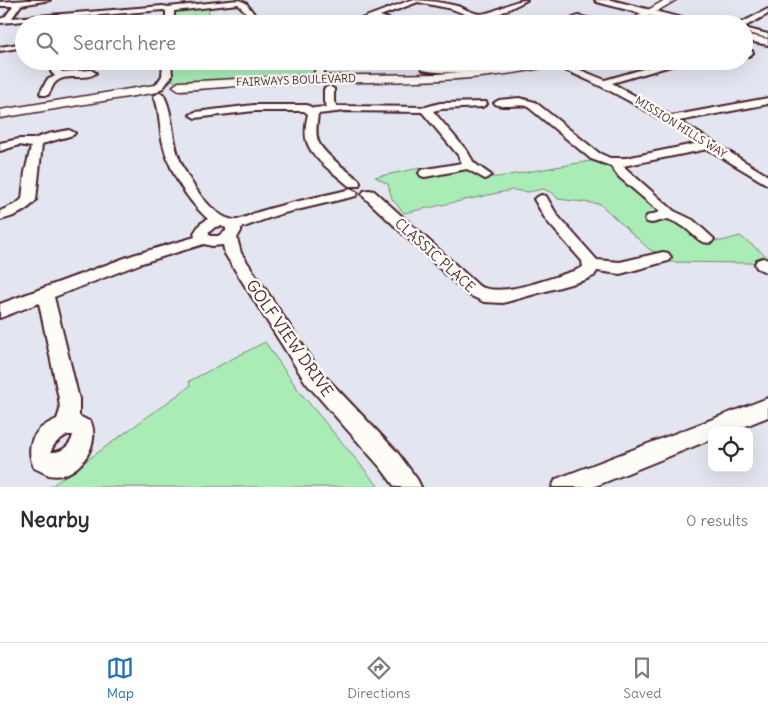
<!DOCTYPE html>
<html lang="en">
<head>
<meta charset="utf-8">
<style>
	body { margin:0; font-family:Delius,sans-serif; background:#f7f7f7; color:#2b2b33 }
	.controls { position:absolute; right:15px; bottom:15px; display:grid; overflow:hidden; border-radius:10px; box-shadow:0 5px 20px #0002 }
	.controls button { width:45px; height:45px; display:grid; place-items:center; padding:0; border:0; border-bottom:1px solid #e1e1e2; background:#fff; color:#2b2b33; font:25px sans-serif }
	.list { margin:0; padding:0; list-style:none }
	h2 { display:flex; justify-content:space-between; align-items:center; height:65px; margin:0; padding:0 20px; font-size:21px }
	h2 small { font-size:16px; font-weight:400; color:#7c7c81 }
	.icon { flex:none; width:28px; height:28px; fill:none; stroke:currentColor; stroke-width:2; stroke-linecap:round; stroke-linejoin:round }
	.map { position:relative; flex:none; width:768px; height:487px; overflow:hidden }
	.search { position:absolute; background:#fff; box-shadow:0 5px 20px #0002; left:15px; right:15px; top:15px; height:55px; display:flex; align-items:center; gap:12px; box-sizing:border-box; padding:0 18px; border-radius:28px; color:#7c7c81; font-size:19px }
	.sheet { height:155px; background:#fff }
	nav { display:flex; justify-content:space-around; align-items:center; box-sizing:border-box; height:70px; border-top:1px solid #e1e1e2; background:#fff; font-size:14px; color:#7c7c81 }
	nav a { display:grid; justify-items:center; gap:2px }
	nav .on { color:#1f6fb2 }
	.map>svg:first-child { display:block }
	.green { fill:#a9ecb6; stroke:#7a8670 }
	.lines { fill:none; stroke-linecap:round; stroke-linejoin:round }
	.minor-casing { stroke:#4a1f2b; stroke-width:4 }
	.tertiary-casing { stroke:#4a1f2b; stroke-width:3 }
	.secondary-casing { stroke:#4a1f2b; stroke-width:4 }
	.minor { fill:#fdfcf7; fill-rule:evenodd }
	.tertiary { fill:#fdfcf7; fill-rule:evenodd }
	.secondary { fill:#fdfcf7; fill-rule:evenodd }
	.labels { text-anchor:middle; stroke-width:5; stroke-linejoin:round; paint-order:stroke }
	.far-street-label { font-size:11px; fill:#4a1f2b; stroke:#fdfcf7 }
	.street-label { font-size:14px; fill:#4a1f2b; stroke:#fdfcf7 }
	.near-street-label { font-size:16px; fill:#4a1f2b; stroke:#fdfcf7 }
</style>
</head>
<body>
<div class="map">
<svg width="768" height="487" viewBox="0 0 768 487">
	<rect width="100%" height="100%" fill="#e3e6f1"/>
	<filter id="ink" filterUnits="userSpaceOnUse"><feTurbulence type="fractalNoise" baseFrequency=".02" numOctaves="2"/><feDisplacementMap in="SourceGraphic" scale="10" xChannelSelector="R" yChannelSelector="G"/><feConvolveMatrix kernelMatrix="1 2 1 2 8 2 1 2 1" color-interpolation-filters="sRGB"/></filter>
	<g filter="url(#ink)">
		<path class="green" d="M208 5 210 21 214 24H174V10Z
			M172 61H320L315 74 307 76 246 78 180 84 172 80Z
			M596 160 611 166 658 209 655 222 670 220 679 222 704 240 722 241 740 236 768 257V260L750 263 669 262 659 253 650 250 600 204 558 199 553 193 543 189 528 192 512 190 404 213 392 199 388 184 375 177 420 168 426 176 466 169 474 171 481 177H498Z
			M265 342 299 391 379 487H50L190 386 189 381Z"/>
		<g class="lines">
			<defs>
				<path id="minor" d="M28 0H50L21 5 12 18 163 6 168 7 239 0 246 3 254 14 269 24 255 22 238 4 174 11V24H166V11L163 10 0 23V19L5 17 13 6H0V2Z
					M411 0C427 0 441 2 457 6 464 8 472 13 479 14 496 14 510 0 527 0L497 15 482 17 489 24H481L470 16 452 9 418 2 380 16 403 24C392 24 385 21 375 19 370 18 356 24 347 24Z
					M768 9V14L746 26 739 24Z
					M578 16 605 22 606 24C597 24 589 21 580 21 574 20 567 24 559 24Z
					M744 28 768 34V38L744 32Z
					M24 43V47L0 51V47Z
					M744 50 752 51 753 53 749 56 744 55Z
					M57 61H65L61 72 91 70 96 73C84 82 64 71 54 84 52 87 50 92 48 95H42L40 93 47 80 55 76 51 72Z
					M163 61H171L172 76 163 88 160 89 155 86 162 76Z
					M319 61H327L322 79 317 82 312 79Z
					M417 61H426L429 66C461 71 494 61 526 61 510 72 443 75 423 70Z
					M552 61H558L605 80 671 61H688L612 83 671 116 768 98V104L679 121 768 176V185L708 149 623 166 674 211 693 220 714 239 712 242C700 246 693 233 684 227 679 224 673 221 668 219L652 223 647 222 645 219 647 216 660 212 619 177 611 166 591 159 527 106C517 104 501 109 494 103L499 100 519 98 535 102 599 153 610 158H626L699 143C650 112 607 86 552 65Z
					M329 86 334 89V102L337 106 426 107 440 103 486 102 487 104 482 107 441 109 433 111 467 151 474 163 491 175 485 179 467 169 425 177 421 176 419 173 421 170 462 163 458 155 422 112 345 111 318 114C317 123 315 133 318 141 323 154 348 171 359 180L360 183 359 186H349C336 174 313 160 307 142 304 133 306 123 308 114L304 111H254L195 118 190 115 195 112 254 105H307L313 108 327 107 324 102V89Z
					M159 93 163 94C174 113 171 139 180 160 188 180 211 217 234 220 239 221 250 215 255 213 286 203 319 197 351 189L358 193 356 196 280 214 241 228V231L237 238 241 253 320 371 397 452 417 479 421 487H395L381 468 306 383 225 254 223 245 212 246 204 244 142 263 54 297 79 399V416L91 422C101 446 77 481 49 475 44 473 39 470 34 468 24 444 34 428 57 419L60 410 59 399 39 303 0 318V304L133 255 195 237 194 233 200 224 208 219C185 198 168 169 162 139 159 124 160 110 154 96ZM221 226 226 228V231L218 236H210L208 233 215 227ZM67 435H73C71 445 62 453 51 452 52 444 60 439 67 435Z
					M69 130 75 133 73 135 42 144 36 200C28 211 13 217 0 220V211L16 204 22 199 25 172 31 147 19 145 0 151V143L19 139H33L48 134Z
					M369 190 374 191 479 286C503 298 549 278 574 271L583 267 582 261 546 220 534 199 541 195 546 196 557 215 597 260 620 262 663 252 668 253 671 257 668 261 620 274 597 271 594 276 585 280 503 303 484 302 467 294 364 197 362 194 364 191Z
					M763 258 768 260V273L757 268 755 264 757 260Z
					M768 398V417L733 431H712V439L593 487H552L556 479Z"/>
				<path id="tertiary" d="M665 0H676L635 24H624Z
					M543 61H564L563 63C477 85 389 81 301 83 260 83 220 88 179 90L173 86 179 82 299 76 438 74 499 69Z
					M154 85 158 86 160 89 158 92 0 118V110Z"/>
				<path id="secondary" d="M595 0H611L698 22 699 24H681L597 2Z
					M744 34 768 39V45L744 40Z"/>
			</defs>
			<use href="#minor" class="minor-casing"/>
			<use href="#tertiary" class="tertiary-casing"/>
			<use href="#secondary" class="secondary-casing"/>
			<use href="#minor" class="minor"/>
			<use href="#tertiary" class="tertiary"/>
			<use href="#secondary" class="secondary"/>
		</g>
	</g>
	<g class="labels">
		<g class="far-street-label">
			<text transform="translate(296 80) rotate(-2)" y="4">FAIRWAYS BOULEVARD</text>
			<text transform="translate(681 127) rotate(32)" y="4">MISSION HILLS WAY</text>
		</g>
		<g class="street-label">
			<text transform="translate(435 255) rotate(42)" y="5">CLASSIC PLACE</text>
		</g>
		<g class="near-street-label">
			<text transform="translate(290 338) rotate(55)" y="6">GOLF VIEW DRIVE</text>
		</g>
	</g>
</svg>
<div class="controls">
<button><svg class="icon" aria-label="locate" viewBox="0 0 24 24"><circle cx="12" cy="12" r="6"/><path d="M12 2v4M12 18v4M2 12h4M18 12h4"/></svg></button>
</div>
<div class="search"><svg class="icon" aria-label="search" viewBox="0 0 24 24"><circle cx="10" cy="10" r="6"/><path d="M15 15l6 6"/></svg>Search here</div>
</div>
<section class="sheet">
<h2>Nearby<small>0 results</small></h2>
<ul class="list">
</ul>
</section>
<nav>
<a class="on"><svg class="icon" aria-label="map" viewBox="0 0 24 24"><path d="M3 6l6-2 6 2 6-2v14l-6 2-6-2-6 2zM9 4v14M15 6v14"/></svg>Map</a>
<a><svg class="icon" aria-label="directions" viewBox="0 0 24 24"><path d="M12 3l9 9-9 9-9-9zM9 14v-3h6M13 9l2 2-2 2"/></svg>Directions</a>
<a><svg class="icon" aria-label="saved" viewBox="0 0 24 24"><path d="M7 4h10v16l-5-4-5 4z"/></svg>Saved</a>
</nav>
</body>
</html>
